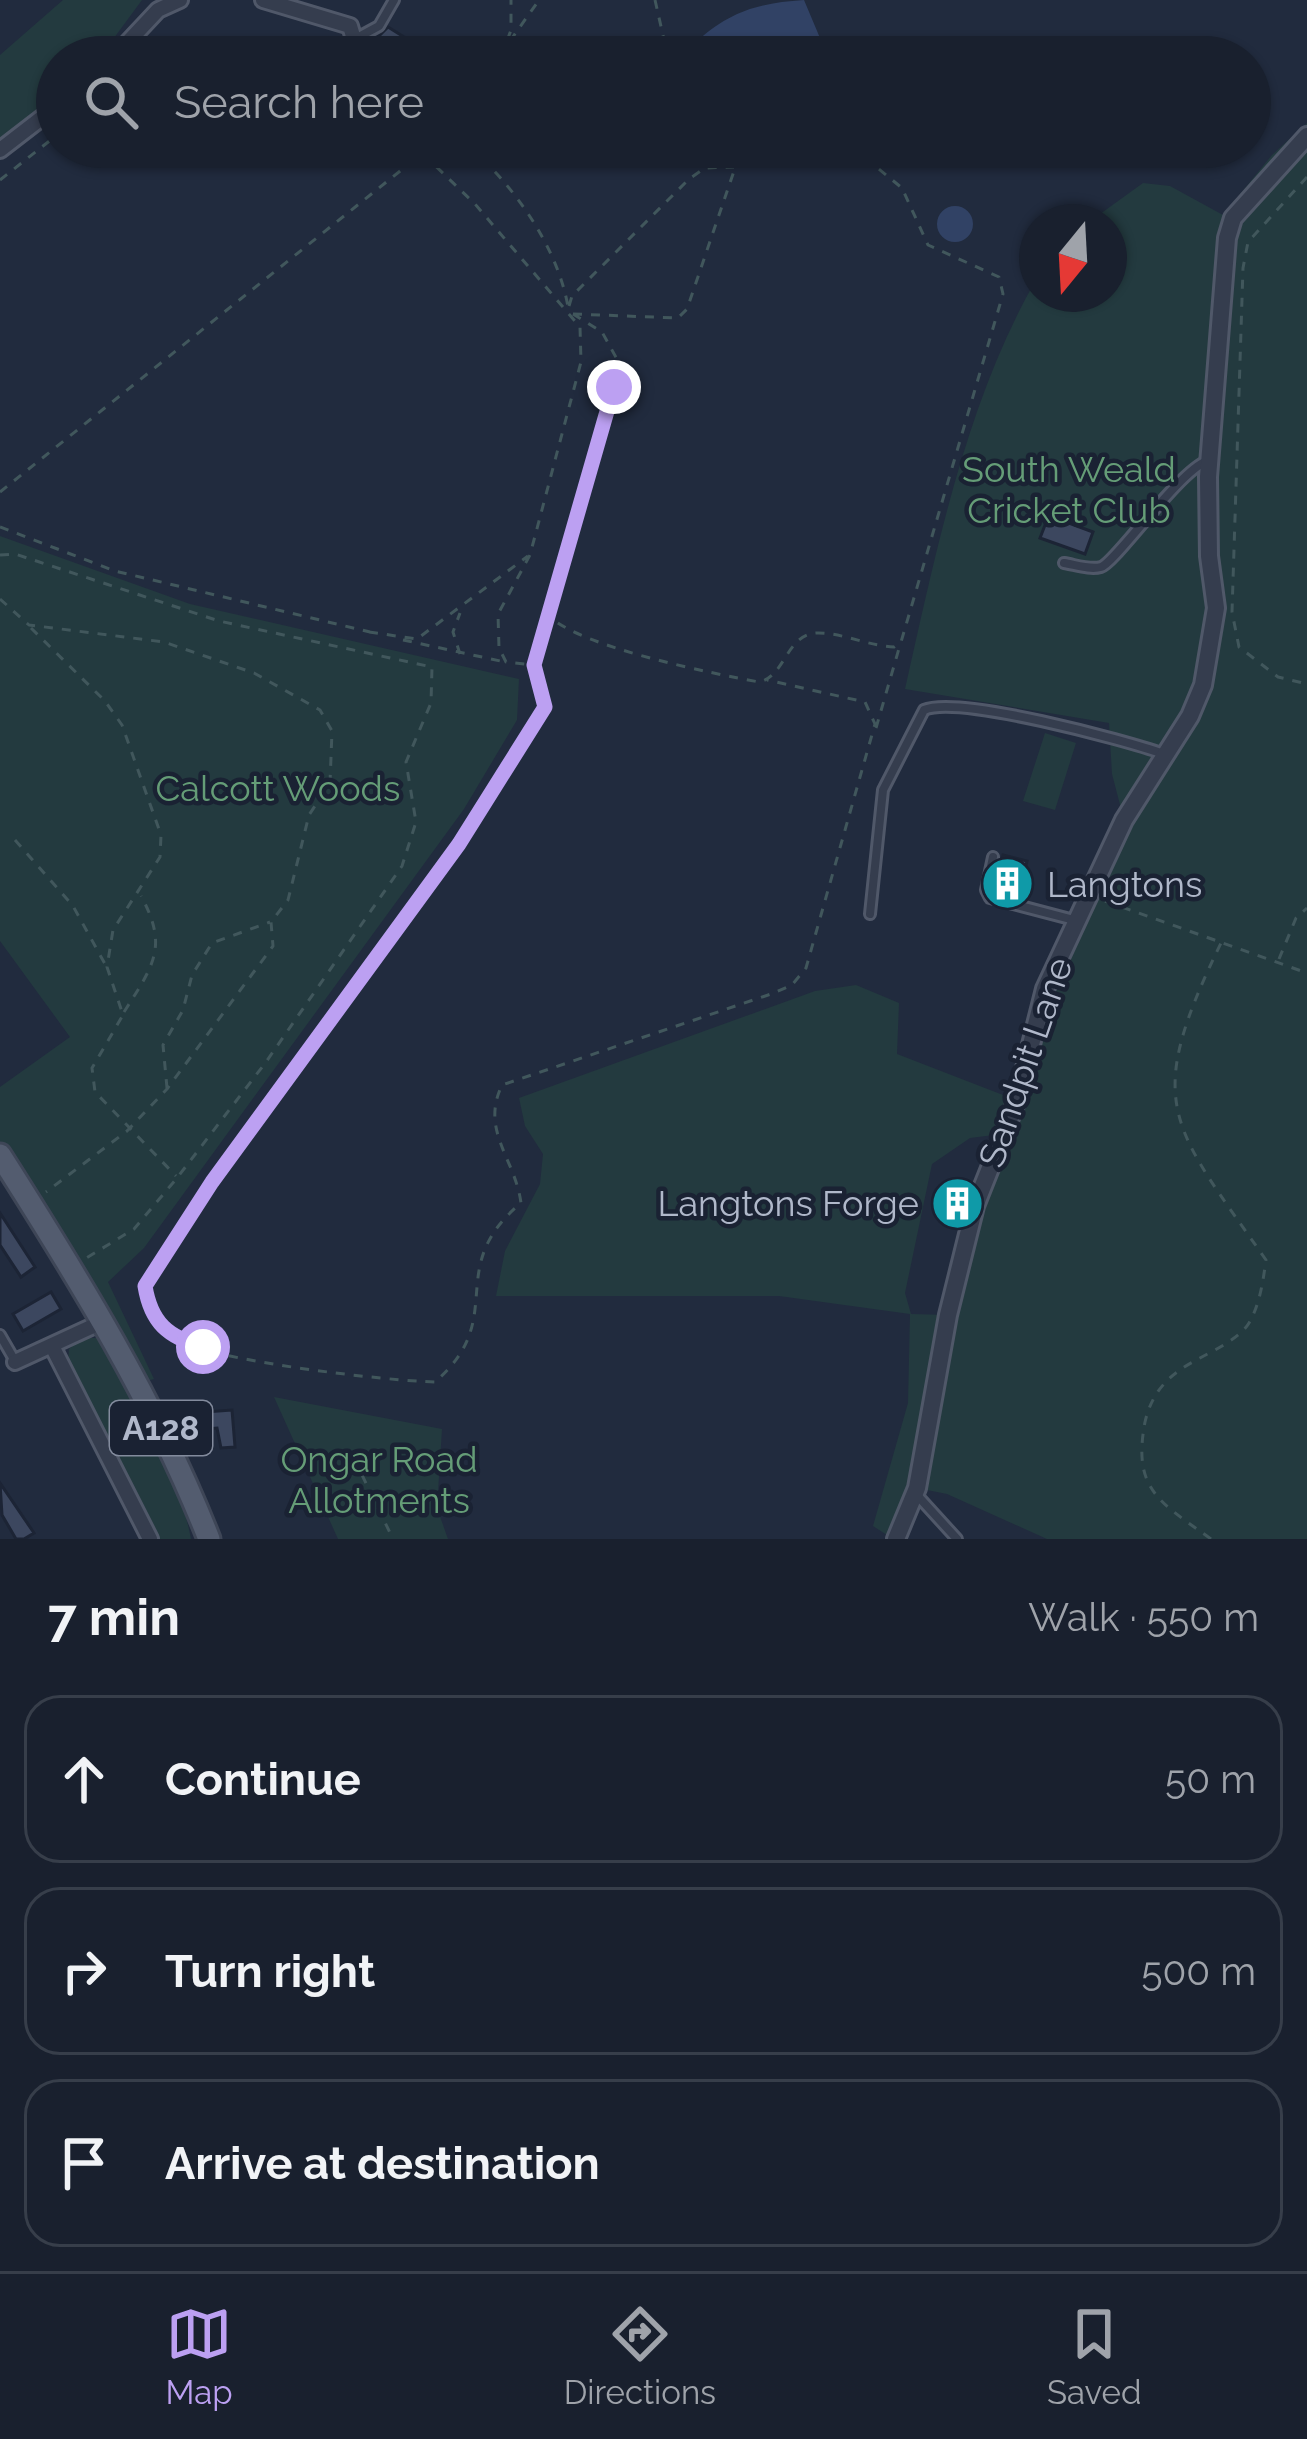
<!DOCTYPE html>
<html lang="en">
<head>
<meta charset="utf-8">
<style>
	body { margin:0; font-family:Raleway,sans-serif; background:#222836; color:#f1f3f6 }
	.compass { position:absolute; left:1019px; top:204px; width:108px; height:108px; border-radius:50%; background:#19202e; box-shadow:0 3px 9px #0004; rotate:198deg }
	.stop { position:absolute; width:36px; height:36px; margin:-27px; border:9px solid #bca0f2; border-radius:50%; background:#fff }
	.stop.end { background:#bca0f2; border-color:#fff; box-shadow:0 3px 12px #0008 }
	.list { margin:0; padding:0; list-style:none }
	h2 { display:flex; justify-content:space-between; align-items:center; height:156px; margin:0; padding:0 48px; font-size:51px }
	h2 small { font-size:39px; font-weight:400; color:#9fa3aa }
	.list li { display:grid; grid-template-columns:78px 1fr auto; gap:36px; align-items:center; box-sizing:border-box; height:168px; margin:0 24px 24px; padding:0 24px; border:3px solid #373e4a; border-radius:36px }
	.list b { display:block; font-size:45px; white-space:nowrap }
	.list em { font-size:39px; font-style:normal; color:#9fa3aa }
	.icon { flex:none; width:66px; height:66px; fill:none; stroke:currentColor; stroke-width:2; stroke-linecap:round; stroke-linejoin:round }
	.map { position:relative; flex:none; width:1307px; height:1539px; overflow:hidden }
	.search { position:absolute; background:#19202e; box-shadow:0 3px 9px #0004; left:36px; right:36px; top:36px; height:132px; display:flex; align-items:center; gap:30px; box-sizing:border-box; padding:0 42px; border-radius:66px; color:#9fa3aa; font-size:45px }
	.sheet { height:732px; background:#19202e }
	nav { display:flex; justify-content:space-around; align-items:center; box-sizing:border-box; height:168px; border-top:3px solid #373e4a; background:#19202e; font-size:33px; color:#9fa3aa }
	nav a { display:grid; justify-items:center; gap:6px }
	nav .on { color:#bca0f2 }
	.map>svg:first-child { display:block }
	.green { fill:#233a3f; fill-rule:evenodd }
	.water { fill:#314265 }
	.building { fill:#3c475f; stroke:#1c2435; stroke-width:3 }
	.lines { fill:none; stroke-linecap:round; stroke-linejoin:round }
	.service-casing { stroke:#505869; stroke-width:14 }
	.minor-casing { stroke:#505869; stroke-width:20 }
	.tertiary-casing { stroke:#505869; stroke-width:22 }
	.primary-casing { stroke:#3e4657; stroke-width:27 }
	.path { stroke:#41575c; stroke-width:3; stroke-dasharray:9 9; stroke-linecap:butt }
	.service { stroke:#353d4e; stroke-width:8 }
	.minor { stroke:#353d4e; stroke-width:14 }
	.tertiary { stroke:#353d4e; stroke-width:16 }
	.primary { stroke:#535c6f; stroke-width:21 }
	.route { stroke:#bca0f2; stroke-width:15 }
	.labels { text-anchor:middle; stroke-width:9; stroke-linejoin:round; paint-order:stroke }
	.shield { fill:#1a2233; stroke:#838b9d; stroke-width:3 }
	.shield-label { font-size:33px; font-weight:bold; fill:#b0b8ca }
	.park-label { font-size:36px; fill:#659d77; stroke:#1a2233 }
	.poi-label { font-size:36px; fill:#b0b8ca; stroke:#1a2233; text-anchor:start }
	.street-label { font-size:36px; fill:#b0b8ca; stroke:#1a2233 }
</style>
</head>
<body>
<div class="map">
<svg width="1307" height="1539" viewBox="0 0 1307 1539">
	<rect width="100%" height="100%" fill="#212b3e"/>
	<path class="green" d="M63 0H142L100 57H57V115L0 159V55Z
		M1307 123V1539H1047L947 1494 917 1488 893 1539 873 1526 908 1403 910 1314 779 1296H496L505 1251 540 1184 543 1154 525 1126 519 1098 815 991 856 985 899 1003 897 1054 1016 1100 1045 989 1124 820 1112 774 1109 723 905 689C936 552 966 401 1037 278V294H1109V222H1089L1143 183 1170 186 1223 215 1272 155ZM1002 1134 948 1315 911 1314 905 1293 932 1164 970 1138Z
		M0 536 190 604 519 679 517 720 464 809 144 1248 108 1282 154 1379 150 1380 103 1321 0 1155V1087L70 1037 0 941Z
		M1045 733 1076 743 1055 810 1023 801Z
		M81 1338H97C131 1401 178 1468 191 1539H159L68 1361 69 1349Z
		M274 1397 442 1429 437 1508 448 1539H338Z"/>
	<path class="water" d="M804 0 828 57H697L694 44C728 12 757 3 804 0Z
		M937 224a18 18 0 1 1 36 0a18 18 0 1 1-36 0Z"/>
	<path class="building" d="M388 27 436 57H386L369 46Z
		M491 147H527L517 163Z
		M1058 519 1093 532 1085 554 1040 538 1047 520 1056 524Z
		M1003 855 1027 861 1018 897 995 889Z
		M955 1182 968 1185 958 1223 948 1222Z
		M0 1213 35 1267 21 1277 0 1245Z
		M51 1292 61 1309 23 1331 13 1314Z
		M232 1410 235 1447 221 1448 217 1428 192 1430 191 1413Z
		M0 1483 34 1533 24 1539H16L2 1515Z"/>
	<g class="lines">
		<defs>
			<path id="service" d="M355 39 379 26 394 0
				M1064 563C1076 565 1090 570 1101 567 1115 563 1179 471 1207 461
				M993 857 986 890 990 898 1074 920
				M870 914 883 790 924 710C958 695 1124 740 1164 754
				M0 1335 15 1361
				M916 1494 957 1539"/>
			<path id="minor" d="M263 0 350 26 356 46 351 57
				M114 57 158 10 180 0
				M0 150 57 106
				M52 1346 150 1539
				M15 1362 104 1321"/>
			<path id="tertiary" d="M896 1539 917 1488 948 1315 975 1206 1017 1100 1045 989 1124 820 1190 716 1203 685 1216 608 1209 556 1208 477 1227 238 1233 218 1307 136"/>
			<path id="primary" d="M0 1155C79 1279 155 1402 209 1539"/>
		</defs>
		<use href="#service" class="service-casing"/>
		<use href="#minor" class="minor-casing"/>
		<use href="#tertiary" class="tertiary-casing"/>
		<use href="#primary" class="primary-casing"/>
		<path class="path" d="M655 0 665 44 679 57
			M510 41 539 0
			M501 57 511 30V0
			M355 147 392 161 423 154 475 204 580 327 581 362 530 555 498 614 499 648 506 662 532 665
			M469 147C514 185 558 248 568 307
			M706 167 719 147
			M1307 177 1248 242 1243 268 1232 612 1239 647 1278 677 1307 684
			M0 180 57 135
			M569 306 572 296 689 179 705 168 734 167
			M573 314 602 332 618 361 550 617C585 648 710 673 759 682 785 677 786 635 816 633 841 632 868 646 894 647L901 642 1003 294 999 277 928 245 902 188 852 147
			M573 314 678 318 687 309 735 168 755 153 778 147
			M0 492 430 147
			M0 527 115 571 370 632
			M0 555 15 554 219 621 432 667 431 703 406 762 416 822 402 866 266 1062 177 1178 134 1229 83 1260
			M0 599 29 625 164 642 254 673 320 710 332 731 330 783 309 815 288 900 271 922 273 946 167 1089 127 1131 46 1192
			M550 617 534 665 545 707 504 777 213 1182 145 1286C148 1306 153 1321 169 1335 197 1360 389 1381 435 1382 510 1317 442 1269 521 1203 515 1158 480 1131 502 1085L771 994 792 985 806 968 875 724 865 702 767 680
			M31 628 105 701 122 725 161 835 160 857 113 930 107 967 123 1015 92 1068 95 1092 176 1176
			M369 632 417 639 528 556
			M403 640 505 662
			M460 654 453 632 460 613
			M876 728 900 645
			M15 840 73 906 105 964
			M1105 901 1307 973
			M1279 959 1296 918 1307 908
			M124 1012C153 966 169 947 141 896
			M167 1088 163 1045 183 1010 192 975 212 943 270 922
			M362 1475 393 1539
			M1211 1539C1160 1502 1132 1490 1145 1422 1150 1400 1161 1383 1180 1370 1199 1356 1237 1343 1249 1323 1260 1304 1263 1281 1266 1260 1170 1123 1142 1105 1221 943"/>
		<use href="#service" class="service"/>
		<use href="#minor" class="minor"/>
		<use href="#tertiary" class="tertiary"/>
		<use href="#primary" class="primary"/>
	</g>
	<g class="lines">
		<path class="route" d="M203 1347C168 1337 151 1323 145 1286L212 1182 459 844 545 707 534 665 614 387"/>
	</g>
	<defs>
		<symbol id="building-disc" viewBox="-11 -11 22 22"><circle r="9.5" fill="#0f9aa8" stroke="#1a2233"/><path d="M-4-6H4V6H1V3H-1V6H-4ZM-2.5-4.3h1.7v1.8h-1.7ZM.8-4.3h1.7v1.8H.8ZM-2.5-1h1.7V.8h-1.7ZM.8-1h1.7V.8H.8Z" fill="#fff"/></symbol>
	</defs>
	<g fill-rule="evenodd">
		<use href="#building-disc" x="978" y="854" width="59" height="59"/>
		<use href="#building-disc" x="928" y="1174" width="59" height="59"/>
	</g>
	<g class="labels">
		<rect class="shield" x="110" y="1401" width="102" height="54" rx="9"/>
		<g class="shield-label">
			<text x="161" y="1440">A128</text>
		</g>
		<g class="park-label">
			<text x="1069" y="482">South Weald<tspan x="1069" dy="41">Cricket Club</tspan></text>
			<text x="278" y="801">Calcott Woods</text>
			<text x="379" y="1472">Ongar Road<tspan x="379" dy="41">Allotments</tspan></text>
		</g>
		<g class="poi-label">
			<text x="1047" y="897">Langtons</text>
			<text x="919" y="1216" text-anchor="end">Langtons Forge</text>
		</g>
		<g class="street-label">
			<text transform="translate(1025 1062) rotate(-71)" y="13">Sandpit Lane</text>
		</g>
	</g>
</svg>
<svg class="compass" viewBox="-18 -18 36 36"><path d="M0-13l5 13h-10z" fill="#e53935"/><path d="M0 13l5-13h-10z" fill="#9fa3aa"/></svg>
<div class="stop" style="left:203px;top:1347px"></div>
<div class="stop end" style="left:614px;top:387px"></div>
<div class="search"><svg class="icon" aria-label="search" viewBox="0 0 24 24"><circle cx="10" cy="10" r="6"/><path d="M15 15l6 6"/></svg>Search here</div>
</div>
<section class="sheet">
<h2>7 min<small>Walk · 550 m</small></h2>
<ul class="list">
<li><svg class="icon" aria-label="ahead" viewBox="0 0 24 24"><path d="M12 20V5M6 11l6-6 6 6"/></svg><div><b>Continue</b></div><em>50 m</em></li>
<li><svg class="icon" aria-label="right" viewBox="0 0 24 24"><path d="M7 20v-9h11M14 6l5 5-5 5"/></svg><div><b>Turn right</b></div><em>500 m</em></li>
<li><svg class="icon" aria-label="arrive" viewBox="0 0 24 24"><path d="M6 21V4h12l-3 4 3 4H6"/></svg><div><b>Arrive at destination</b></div></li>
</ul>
</section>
<nav>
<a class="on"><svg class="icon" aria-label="map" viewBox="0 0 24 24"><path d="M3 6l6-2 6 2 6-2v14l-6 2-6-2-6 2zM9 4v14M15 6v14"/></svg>Map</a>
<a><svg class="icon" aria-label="directions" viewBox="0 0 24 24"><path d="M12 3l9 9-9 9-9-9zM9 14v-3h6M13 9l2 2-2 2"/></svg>Directions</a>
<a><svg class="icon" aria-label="saved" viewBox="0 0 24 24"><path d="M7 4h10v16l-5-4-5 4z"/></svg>Saved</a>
</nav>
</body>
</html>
